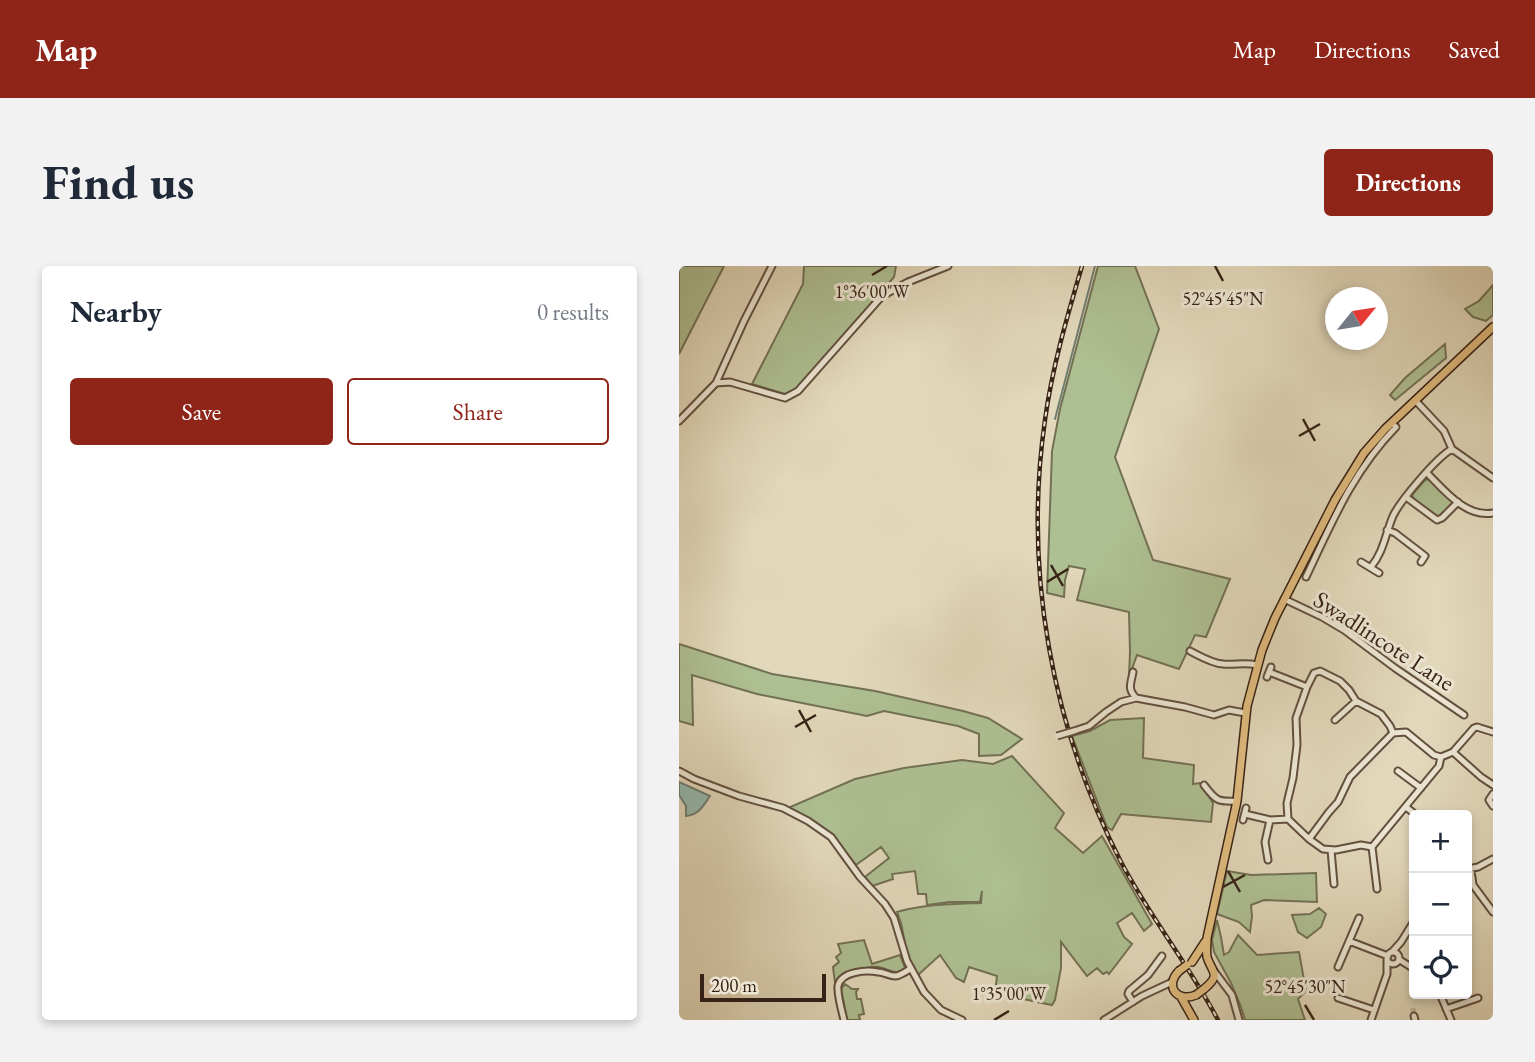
<!DOCTYPE html>
<html lang="en">
<head>
<meta charset="utf-8">
<style>
	body { margin:0; font-family:"EB Garamond",serif; background:#f2f2f3; color:#1f2937 }
	.controls { position:absolute; right:21px; bottom:21px; display:grid; overflow:hidden; border-radius:7px; box-shadow:0 4px 10px #0003 }
	.controls button { width:63px; height:63px; display:grid; place-items:center; padding:0; border:0; border-bottom:2px solid #e0e1e3; background:#fff; color:#1f2937; font:35px sans-serif }
	.compass { position:absolute; left:646px; top:21px; width:63px; height:63px; border-radius:50%; background:#fff; box-shadow:0 4px 10px #0003; rotate:60deg }
	.scale { position:absolute; left:21px; bottom:18px; width:126px; box-sizing:border-box; padding-left:7px; border:4px solid #372216; border-top:0; font-size:19px; line-height:24px; white-space:nowrap; color:#372216; -webkit-text-stroke:5px #ece6d3; paint-order:stroke }
	.list { margin:0; padding:0; list-style:none }
	h2 { display:flex; justify-content:space-between; align-items:center; height:91px; margin:0; padding:0 28px; font-size:30px }
	h2 small { font-size:23px; font-weight:400; color:#747a83 }
	.actions { display:flex; gap:14px; padding:21px 28px }
	.actions a { flex:1; padding:16px 0; border:2px solid #8f2418; border-radius:7px; text-align:center; font-size:24px; color:#8f2418 }
	.actions .main { background:#8f2418; color:#fff }
	.icon { flex:none; width:38px; height:38px; fill:none; stroke:currentColor; stroke-width:2; stroke-linecap:round; stroke-linejoin:round }
	.map { position:relative; flex:none; width:814px; height:754px; overflow:hidden; border-radius:7px }
	header { display:flex; align-items:center; gap:42px; box-sizing:border-box; height:98px; padding:0 35px; background:#8f2418; color:#fff }
	header strong { font-size:33px }
	nav { display:flex; gap:38px; margin-inline-start:auto; font-size:24px }
	.intro { display:flex; align-items:center; justify-content:space-between; box-sizing:border-box; height:168px; padding:0 42px }
	h1 { margin:0; font-size:49px }
	.button { padding:18px 32px; border-radius:7px; background:#8f2418; color:#fff; font-size:24px; font-weight:700 }
	main { display:flex; gap:42px; padding:0 42px }
	aside { flex:1; background:#fff; border-radius:7px; box-shadow:0 4px 10px #0003 }
	.map>svg:first-child { display:block }
	.green { fill:#aec093; stroke:#727154; stroke-width:2 }
	.water { fill:#95baae; stroke:#6f7d71; stroke-width:2 }
	.lines { fill:none; stroke-linecap:round; stroke-linejoin:round }
	.stream { stroke:#6f7d71; stroke-width:2 }
	.minor-tunnel { stroke:#c0b49a; stroke-width:5; stroke-dasharray:5 2.5; stroke-linecap:butt }
	.minor-casing { stroke:#62503f; stroke-width:9 }
	.highway-casing { stroke:#372216; stroke-width:10 }
	.minor { stroke:#ece6d3; stroke-width:5 }
	.highway { stroke:#e1bc7e; stroke-width:7 }
	.rail-casing { stroke:#372216; stroke-width:4.5 }
	.rail { stroke:#ece6d3; stroke-width:2; stroke-dasharray:5; stroke-linecap:butt }
	.minor-bridge-casing { stroke:#62503f; stroke-width:9; stroke-linecap:butt }
	.highway-bridge-casing { stroke:#372216; stroke-width:10; stroke-linecap:butt }
	.minor-bridge { stroke:#ece6d3; stroke-width:5 }
	.highway-bridge { stroke:#e1bc7e; stroke-width:7 }
	.ticks { fill:none; stroke:#372216; stroke-width:2.5 }
	.labels { text-anchor:middle; stroke-width:6; stroke-linejoin:round; paint-order:stroke }
	.street-label { font-size:24px; fill:#372216; stroke:#ece6d3 }
	.ticks-label { font-size:18px; text-anchor:middle; fill:#372216; stroke:#ece6d3; stroke-width:6; stroke-linejoin:round; paint-order:stroke }
</style>
</head>
<body>
<header>
<strong>Map</strong>
<nav><a>Map</a><a>Directions</a><a>Saved</a></nav>
</header>
<div class="intro"><h1>Find us</h1><a class="button">Directions</a></div>
<main>
<aside>
<h2>Nearby<small>0 results</small></h2>
<ul class="list">
</ul>
<div class="actions"><a class="main">Save</a><a>Share</a></div>
</aside>
<div class="map">
<svg width="814" height="754" viewBox="0 0 814 754">
	<rect width="100%" height="100%" fill="#e2d8bb"/>
	<filter id="stains"><feTurbulence type="fractalNoise" baseFrequency=".00286" numOctaves="4"/><feColorMatrix values="0 0 0 0 .2 0 0 0 0 .09 0 0 0 0 .02 0 0 0 .5 -.17"/></filter>
	<radialGradient id="worn" r=".72"><stop offset=".6" stop-color="#630" stop-opacity="0"/><stop offset="1" stop-color="#630" stop-opacity=".3"/></radialGradient>
	<path class="green" d="M0 0H45L0 88Z
		M125 0H217L215 11 120 122 106 128 73 118 124 18Z
		M419 0H456L480 63 436 191 474 294 551 313 527 371 516 369 500 403 458 389 450 411 451 386 450 346 398 334 406 303 390 300 386 314 385 331 368 327 373 185 381 143Z
		M814 19V49L807 55 794 51 786 43 800 35Z
		M766 78 767 92 716 134 711 129 726 112Z
		M750 213 773 234 774 239 762 250 757 251 736 236 733 229 746 214Z
		M0 378 93 408 196 425 284 445 309 452 343 473 322 489 300 490V468L279 460 205 445 188 450 78 428 13 409 14 459 0 455Z
		M465 452 464 492 515 499 514 518 521 517 534 537 532 556 442 548 433 564 428 561 393 470 411 465 431 454Z
		M333 490 385 547 376 562 404 587 423 570 473 658 465 665 453 647 438 657 445 671 453 678 430 708 428 706 424 708 418 702 408 710 382 676V702L376 734 373 739 316 727 318 710 290 701 285 716 277 712 261 689 238 710 229 693 222 657 218 646C245 638 274 638 302 637L303 625 301 636H270L248 639 247 628H239L236 605 213 608 214 613 193 620 186 611 210 592 202 581 177 599C153 569 145 557 109 542L176 513 225 502 283 494 314 498Z
		M548 605 572 609 637 607 638 636 585 634 572 639 573 650 571 666 560 656 538 648Z
		M640 642 647 648 642 661 628 672 619 666 613 649 631 648Z
		M538 654 542 671 545 689 550 686 559 669 578 689 620 686 627 725 619 733 626 754H566L562 741 552 717 535 686 533 674Z
		M185 674 193 698 221 689 226 702 223 706C214 708 209 703 200 701 183 699 170 712 156 717L154 701 160 696 157 691 162 687 159 678Z
		M166 718 173 723H179L177 726 178 733H182L185 748 180 749 181 754H168L162 723Z"/>
	<path class="water" d="M0 516 31 530C24 540 20 549 7 550V540L0 529Z"/>
	<g class="lines">
		<path class="stream" d="M376 153 416 0"/>
		<path class="minor-tunnel" d="M734 742 735 750"/>
		<defs>
			<path id="minor" d="M37 117 51 116 106 132 119 125 203 30 229 16 269 0
				M736 134 765 165 773 183 814 212
				M0 155 37 117 65 55 93 0
				M748 207C765 224 787 252 814 247
				M727 231 758 254 763 252 779 236
				M708 264 716 267 746 290 742 296
				M682 296 700 307
				M692 301C705 285 706 269 714 250 721 235 758 191 773 183
				M627 311C653 256 674 205 717 161L712 157
				M605 333 643 351 665 364 716 402 785 449
				M511 385C521 390 532 397 544 398 556 399 566 396 578 399
				M454 406C452 418 448 422 457 432
				M590 406 628 421
				M588 411 592 401
				M656 454 677 435
				M395 465 410 460 427 446 442 436 457 432 506 441 535 449 550 444 566 447
				M774 486 802 511 814 519
				M762 491 774 486 795 462 798 461 814 466
				M0 505 15 513 60 530 104 542 129 555 152 571 181 611 206 638 215 652 228 695 245 726 262 744 283 754
				M719 505 742 522
				M525 519C537 535 539 536 558 535
				M814 528 810 534 814 540
				M727 541 737 549
				M566 548 591 554 609 553
				M564 554 567 542
				M630 573 650 546 659 536 671 511 714 467 727 466 755 489 762 491
				M693 581 682 579 657 584 644 583 630 573 609 553 608 537 614 512 618 479 617 452 628 421 635 407 641 405 661 415 670 424 677 435 702 448 711 460 714 467
				M693 581 760 500 762 491
				M693 581 698 623
				M652 584 655 618
				M589 594 586 576 591 554
				M788 602C794 605 794 612 788 616
				M789 603 799 601 814 593
				M793 611 794 619 814 646
				M670 675 709 690
				M708 692a6 6 0 1 1 12 0a6 6 0 1 1-12 0Z
				M713 686 722 676 735 655
				M721 694 735 703
				M659 701 680 652
				M535 705 553 729 560 754
				M761 728 772 754
				M659 732 695 744
				M454 736 449 728 450 725 469 709 483 690
				M767 743 799 732
				M735 750 736 754
				M165 754C163 746 158 728 159 720 162 705 188 704 199 706 205 706 210 710 216 710 221 710 226 706 231 703
				M425 754 463 730 493 716
				M692 754 708 708V694"/>
			<path id="highway" d="M513 696 526 676
				M500 705C485 720 498 737 517 729
				M525 723C543 708 533 707 528 691 527 685 528 679 528 672L558 535 568 440 583 384 596 352 656 234 685 187 706 163 814 61
				M502 731 515 754"/>
		</defs>
		<use href="#minor" class="minor-casing"/>
		<use href="#highway" class="highway-casing"/>
		<use href="#minor" class="minor"/>
		<use href="#highway" class="highway"/>
		<defs>
			<path id="rail" d="M403 0C388 51 373 102 366 154 344 305 373 461 442 596 471 651 510 699 539 754"/>
		</defs>
		<use href="#rail" class="rail-casing"/>
		<use href="#rail" class="rail"/>
		<defs>
			<path id="minor-bridge" d="M378 470 395 465"/>
			<path id="highway-bridge" d="M500 705 508 699
				M517 729 525 723"/>
		</defs>
		<use href="#minor-bridge" class="minor-bridge-casing"/>
		<use href="#highway-bridge" class="highway-bridge-casing"/>
		<use href="#minor-bridge" class="minor-bridge"/>
		<use href="#highway-bridge" class="highway-bridge"/>
	</g>
	<path class="ticks" d="M536 0 544 15M193 9 208 0M624 153 636 175M620 170 641 158M372 299 384 320M368 316 389 303M120 444 132 466M116 461 137 449M549 605 561 626M544 621 566 609M626 739 635 754M315 754 330 745"/>
	<g class="labels">
		<g class="street-label">
			<text transform="translate(705 375) rotate(33)" y="8">Swadlincote Lane</text>
		</g>
	</g>
	<g class="ticks-label">
		<text x="193" y="32">1°36'00"W</text>
		<text x="544" y="39">52°45'45"N</text>
		<text x="626" y="727">52°45'30"N</text>
		<text x="330" y="734">1°35'00"W</text>
	</g>
	<rect width="100%" height="100%" filter="url(#stains)"/>
	<rect width="100%" height="100%" fill="url(#worn)"/>
</svg>
<div class="controls">
<button>+</button>
<button>−</button>
<button><svg class="icon" aria-label="locate" viewBox="0 0 24 24"><circle cx="12" cy="12" r="6"/><path d="M12 2v4M12 18v4M2 12h4M18 12h4"/></svg></button>
</div>
<svg class="compass" viewBox="-18 -18 36 36"><path d="M0-13l5 13h-10z" fill="#e53935"/><path d="M0 13l5-13h-10z" fill="#747a83"/></svg>
<div class="scale">200 m</div>
</div>
</main>
</body>
</html>
